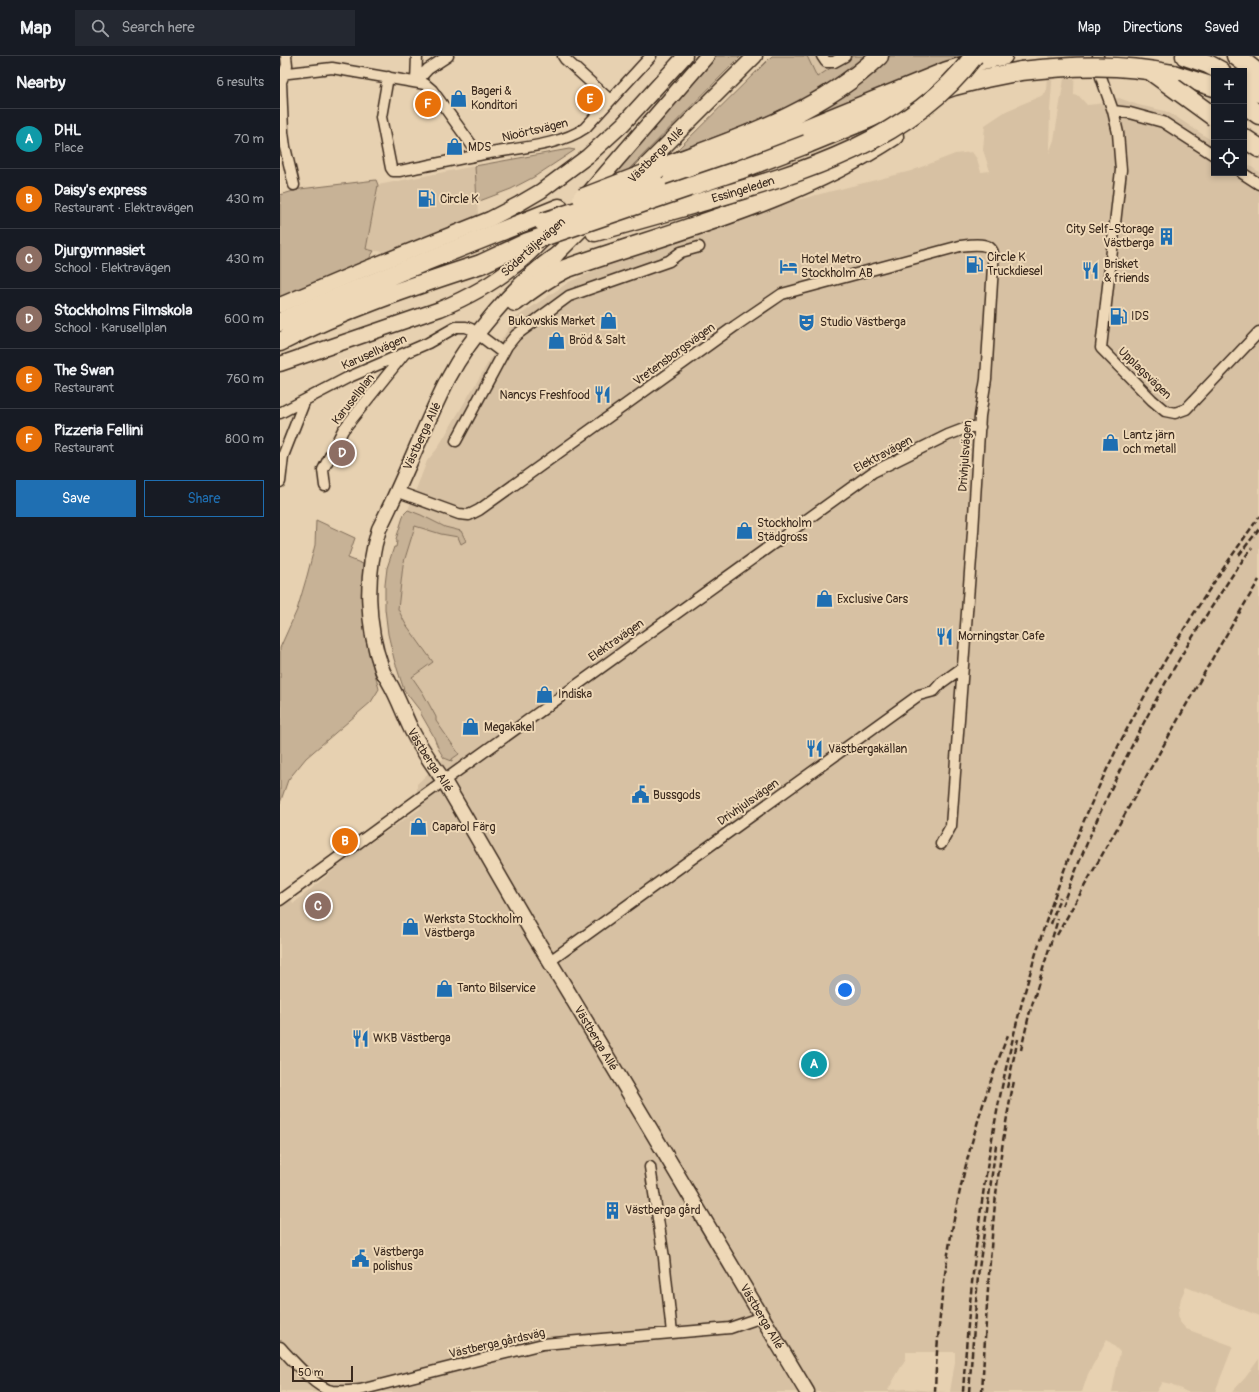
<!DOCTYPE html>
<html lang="en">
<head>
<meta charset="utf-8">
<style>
	body { margin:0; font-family:Pangolin,sans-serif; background:#242831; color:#f1f3f6 }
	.controls { position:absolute; right:12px; top:12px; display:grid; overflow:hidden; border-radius:0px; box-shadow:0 2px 6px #0003 }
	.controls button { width:36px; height:36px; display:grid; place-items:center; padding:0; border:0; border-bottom:1px solid #363941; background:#171b24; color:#f1f3f6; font:20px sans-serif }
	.scale { position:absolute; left:12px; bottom:10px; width:61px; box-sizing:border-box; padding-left:4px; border:2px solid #3b2a1e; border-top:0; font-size:11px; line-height:14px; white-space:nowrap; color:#3b2a1e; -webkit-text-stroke:3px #eed8b7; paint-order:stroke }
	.you { position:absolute; left:565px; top:934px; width:14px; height:14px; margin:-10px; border:3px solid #fff; border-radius:50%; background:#1a73e8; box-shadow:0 0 0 6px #1a73e833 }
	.badge { display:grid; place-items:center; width:26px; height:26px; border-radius:50%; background:#1f6fb2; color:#fff; font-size:13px; font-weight:700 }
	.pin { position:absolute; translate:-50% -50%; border:2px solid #fff; box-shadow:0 1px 4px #0006 }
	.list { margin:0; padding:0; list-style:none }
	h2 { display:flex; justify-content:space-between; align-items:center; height:52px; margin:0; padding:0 16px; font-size:17px }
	h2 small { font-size:13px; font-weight:400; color:#9ea1a6 }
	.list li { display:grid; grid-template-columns:26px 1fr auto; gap:12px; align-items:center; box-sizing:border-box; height:60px; padding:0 16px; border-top:1px solid #363941 }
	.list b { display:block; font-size:15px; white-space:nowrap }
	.list p { margin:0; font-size:13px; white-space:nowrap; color:#9ea1a6 }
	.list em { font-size:13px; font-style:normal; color:#9ea1a6 }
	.actions { display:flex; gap:8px; padding:12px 16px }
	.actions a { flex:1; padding:9px 0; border:1px solid #1f6fb2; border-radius:0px; text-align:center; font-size:14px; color:#1f6fb2 }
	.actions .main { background:#1f6fb2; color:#fff }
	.icon { flex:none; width:22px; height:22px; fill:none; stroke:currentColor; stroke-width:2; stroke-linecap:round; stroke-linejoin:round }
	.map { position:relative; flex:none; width:979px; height:1336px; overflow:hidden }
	header { display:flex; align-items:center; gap:24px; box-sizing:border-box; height:56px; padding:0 20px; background:#171b24; border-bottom:1px solid #363941 }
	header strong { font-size:19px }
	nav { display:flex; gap:22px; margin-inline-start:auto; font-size:14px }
	.search { width:280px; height:36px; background:#242831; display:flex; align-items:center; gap:10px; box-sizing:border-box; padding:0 14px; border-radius:0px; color:#9ea1a6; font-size:15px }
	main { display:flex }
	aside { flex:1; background:#171b24 }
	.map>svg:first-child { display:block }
	.built { fill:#d7c1a3 }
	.green { fill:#c7b296; stroke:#816e5a }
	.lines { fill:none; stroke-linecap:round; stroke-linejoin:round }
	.street-casing { stroke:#3b2a1e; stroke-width:13 }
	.secondary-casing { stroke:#3b2a1e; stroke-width:17 }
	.highway-casing { stroke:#3b2a1e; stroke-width:21 }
	.street { stroke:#eed8b7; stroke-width:10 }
	.secondary { stroke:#eed8b7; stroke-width:14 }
	.highway { stroke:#eed8b7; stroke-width:18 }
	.rail { stroke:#3b2a1e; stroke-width:2.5; stroke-dasharray:6 3; stroke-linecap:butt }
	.highway-bridge-casing { stroke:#3b2a1e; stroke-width:21; stroke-linecap:butt }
	.highway-bridge { stroke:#eed8b7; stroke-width:18 }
	.labels { text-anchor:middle; stroke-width:4; stroke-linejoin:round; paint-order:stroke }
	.poi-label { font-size:12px; fill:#3b2a1e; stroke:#eed8b7; text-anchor:start }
	.street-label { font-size:12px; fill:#3b2a1e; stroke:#eed8b7 }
</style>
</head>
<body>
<header>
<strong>Map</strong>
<div class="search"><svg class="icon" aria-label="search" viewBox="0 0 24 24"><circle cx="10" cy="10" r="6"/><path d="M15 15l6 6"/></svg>Search here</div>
<nav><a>Map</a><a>Directions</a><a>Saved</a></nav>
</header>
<main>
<aside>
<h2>Nearby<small>6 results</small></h2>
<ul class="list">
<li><span class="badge" style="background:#0f9aa8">A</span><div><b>DHL</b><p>Place</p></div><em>70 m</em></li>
<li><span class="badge" style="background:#e8710a">B</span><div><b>Daisy's express</b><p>Restaurant · Elektravägen</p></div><em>430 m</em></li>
<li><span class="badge" style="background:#8d6e63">C</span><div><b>Djurgymnasiet</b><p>School · Elektravägen</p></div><em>430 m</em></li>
<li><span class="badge" style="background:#8d6e63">D</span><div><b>Stockholms Filmskola</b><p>School · Karusellplan</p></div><em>600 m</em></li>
<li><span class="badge" style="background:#e8710a">E</span><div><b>The Swan</b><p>Restaurant</p></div><em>760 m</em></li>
<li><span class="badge" style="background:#e8710a">F</span><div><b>Pizzeria Fellini</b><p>Restaurant</p></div><em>800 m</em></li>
</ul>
<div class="actions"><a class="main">Save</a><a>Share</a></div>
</aside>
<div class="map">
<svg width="979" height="1336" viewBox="0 0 979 1336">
	<rect width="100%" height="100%" fill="#e7d1b1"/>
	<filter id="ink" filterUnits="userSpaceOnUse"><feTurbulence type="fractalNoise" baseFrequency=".025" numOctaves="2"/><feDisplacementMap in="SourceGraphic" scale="8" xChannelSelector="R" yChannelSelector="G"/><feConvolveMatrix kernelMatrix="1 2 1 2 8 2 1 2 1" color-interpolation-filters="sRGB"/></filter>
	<g filter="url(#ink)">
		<path class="built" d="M527 0H569L537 22Z
			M768 0H774L770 54 769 97 774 84 785 17V0H795L794 39 799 40 807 49 817 48 839 42 858 49 885 55 898 62 934 86V117H964V106L979 116V1260L906 1231 901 1242 898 1257 899 1265 906 1273 953 1290 935 1336H907L891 1328 882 1326 876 1336H832L840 1296 827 1283 808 1318 802 1336H670L675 1306V1296H626V1302L608 1334 628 1333 667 1336H0V836L6 832 13 848 68 802 141 752 137 744V728L164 702 166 704 172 703 179 698 156 665V661L143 637 132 621 153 606 125 567 118 553 123 509 135 470 161 478 178 481 181 475 165 471 141 459 128 454 147 405 157 393 234 263 289 226 337 205 403 181 509 146 631 115 675 98 692 96 697 103 701 116 710 115 703 94 705 69 726 55 761 40 766 36Z
			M195 110 198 159 108 196 86 194 98 129Z
			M979 1303V1336H952L965 1322Z"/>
		<path class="green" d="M434 0H461L346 116 330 123Z
			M492 0H527L537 21 569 0H585C529 49 463 70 395 96Z
			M608 0H690L681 2 486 78 579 29Z
			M289 93 295 94 254 121 231 133 197 146 195 110Z
			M96 124 98 129 86 193 94 195 89 203 0 241V139L20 133Z
			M128 454 141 459 165 471 181 475 186 485 181 488 178 481 161 478 135 470 123 509 118 553 125 567 153 606 132 621 143 637 156 661V665L179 698 172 703V705L164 702 159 694 153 679 141 658V656L124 634 114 603 108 578 105 553V529L107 512 114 491H116L117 485 116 483 124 458Z
			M36 464 75 482 68 502 83 508C82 537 83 566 89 594 91 607 96 620 99 633L91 646 26 702 8 724 0 747V592L17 554 27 520 35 489Z"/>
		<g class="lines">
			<defs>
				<path id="street" d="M6 0 7 9 1 26 3 76 5 91 14 129
					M283 0 285 3 330 44
					M542 0 546 6H554L565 0
					M818 0 820 18 833 55 838 77 841 114 821 292 872 344 885 355 895 357 906 353 979 276
					M0 18 52 12 145 28 152 34 199 99
					M108 21 101 61 111 112 113 115H119C146 110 173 104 199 99 232 92 278 91 305 72L371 0
					M136 26 148 13 168 0
					M136 26 137 0
					M833 55 850 57 883 66 934 99
					M962 117 979 128
					M0 357 67 322 148 287 176 271H186L191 273 223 297
					M176 385 227 290 236 279 289 240 389 205 401 196 419 191
					M0 426 3 400 25 344
					M45 430 43 414 63 374 124 298
					M116 435 179 458 189 459 199 454 455 270 502 238 680 190C689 189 710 185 713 197 714 201 713 206 713 210L706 323 700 360 693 476 671 770 661 788
					M0 844 137 744 593 416 668 379 689 371H700
					M270 905 639 639 654 635 661 627 682 612
					M370 1111 384 1202 392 1277
					M0 1291C12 1304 36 1332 52 1335 61 1336 71 1335 80 1334L218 1299 263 1288 450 1272 482 1261"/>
				<g id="secondary">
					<path d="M355 120 475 0"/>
					<path d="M305 141 427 0"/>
					<path id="s1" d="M277 198C237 225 190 281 168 323 143 372 124 424 99 473 85 518 86 569 102 613 103 618 107 621 109 626 118 641 124 659 132 675 141 693 153 709 164 725 195 777 225 831 256 883 348 1033 436 1185 527 1336"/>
					<path d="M271 206 277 198 309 166"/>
					<path d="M0 249 85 213 210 163 237 149 261 135 308 100 343 68 405 0"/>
					<path d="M0 308 160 253C186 242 211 229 233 211 245 203 255 191 265 182"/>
				</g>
				<path id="highway" d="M905 0 928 8 941 15
					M956 0 979 18
					M893 18 934 31
					M964 28 979 37
					M964 48 979 59
					M964 82 979 92
					M527 88 630 46 674 30 706 22 741 15
					M380 112C457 83 538 58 599 0
					M377 129 453 102 667 15 703 4 723 0
					M315 176 418 147
					M235 246C251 233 267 222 285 213 397 174 514 146 614 80
					M0 266C92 225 186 190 279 152
					M0 286C64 253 133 230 201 208"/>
			</defs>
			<use href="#street" class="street-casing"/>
			<use href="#secondary" class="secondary-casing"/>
			<use href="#highway" class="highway-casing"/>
			<use href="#street" class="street"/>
			<use href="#secondary" class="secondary"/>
			<use href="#highway" class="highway"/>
			<path class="rail" d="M959 499 979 473
				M782 850C821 746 869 648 929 555 943 534 956 512 972 492
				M771 868 780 841
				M777 879 936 596 979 524
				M741 994 749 959 778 863
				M727 1032 738 983
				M655 1336C659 1214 682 1093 728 979
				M683 1336C696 1128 730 928 816 737 860 639 917 548 979 461
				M689 1336 698 1220 716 1089
				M702 1336C708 1232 712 1127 734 1025"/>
			<defs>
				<g id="highway-bridge">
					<path d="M741 15C795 9 840 8 893 18"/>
					<path d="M872 16 934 61"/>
					<path d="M302 142 380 112"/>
					<path id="s2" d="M418 147C517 118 629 87 694 0"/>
					<path d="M263 166 377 129"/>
					<path d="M201 208 248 186 459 114 527 88"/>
				</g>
			</defs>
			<use href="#highway-bridge" class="highway-bridge-casing"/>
			<use href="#highway-bridge" class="highway-bridge"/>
		</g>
	</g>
	<defs>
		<symbol id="shop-bare" viewBox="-9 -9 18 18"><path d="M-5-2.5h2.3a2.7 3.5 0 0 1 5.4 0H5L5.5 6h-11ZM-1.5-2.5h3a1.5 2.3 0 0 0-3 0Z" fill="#1f6fb2" stroke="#eed8b7" stroke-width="2.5" paint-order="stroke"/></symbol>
		<symbol id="fuel-bare" viewBox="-9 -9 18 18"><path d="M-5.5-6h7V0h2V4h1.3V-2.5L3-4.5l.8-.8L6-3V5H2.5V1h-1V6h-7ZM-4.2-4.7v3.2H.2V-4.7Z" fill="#1f6fb2" stroke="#eed8b7" stroke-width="2.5" paint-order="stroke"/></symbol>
		<symbol id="building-bare" viewBox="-9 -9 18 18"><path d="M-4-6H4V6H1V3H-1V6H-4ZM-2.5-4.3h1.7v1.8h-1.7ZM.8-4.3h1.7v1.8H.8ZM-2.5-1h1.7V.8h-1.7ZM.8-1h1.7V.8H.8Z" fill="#1f6fb2" stroke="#eed8b7" stroke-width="2.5" paint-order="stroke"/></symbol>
		<symbol id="hotel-bare" viewBox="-9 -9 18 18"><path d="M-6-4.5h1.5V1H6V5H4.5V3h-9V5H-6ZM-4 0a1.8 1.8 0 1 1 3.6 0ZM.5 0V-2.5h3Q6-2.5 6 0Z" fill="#1f6fb2" stroke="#eed8b7" stroke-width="2.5" paint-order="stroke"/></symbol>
		<symbol id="restaurant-bare" viewBox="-9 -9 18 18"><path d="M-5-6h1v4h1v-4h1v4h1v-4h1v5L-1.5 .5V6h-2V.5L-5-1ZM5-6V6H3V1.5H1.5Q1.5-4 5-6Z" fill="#1f6fb2" stroke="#eed8b7" stroke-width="2.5" paint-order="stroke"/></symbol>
		<symbol id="theatre-bare" viewBox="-9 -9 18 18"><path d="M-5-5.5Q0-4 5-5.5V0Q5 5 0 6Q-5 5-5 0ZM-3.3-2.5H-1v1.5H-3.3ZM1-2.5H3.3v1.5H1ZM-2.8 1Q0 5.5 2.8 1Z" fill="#1f6fb2" stroke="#eed8b7" stroke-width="2.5" paint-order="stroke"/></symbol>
		<symbol id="civic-bare" viewBox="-9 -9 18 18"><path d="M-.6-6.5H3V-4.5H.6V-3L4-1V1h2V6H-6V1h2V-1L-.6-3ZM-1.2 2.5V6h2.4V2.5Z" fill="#1f6fb2" stroke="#eed8b7" stroke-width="2.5" paint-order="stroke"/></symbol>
	</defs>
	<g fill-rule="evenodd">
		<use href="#shop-bare" x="166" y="30" width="25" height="25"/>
		<use href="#shop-bare" x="162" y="78" width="25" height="25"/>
		<use href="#fuel-bare" x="134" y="130" width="25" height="25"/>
		<use href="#building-bare" x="874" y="168" width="25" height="25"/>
		<use href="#fuel-bare" x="682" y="196" width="25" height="25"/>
		<use href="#hotel-bare" x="496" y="198" width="25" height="25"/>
		<use href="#restaurant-bare" x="798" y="202" width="25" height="25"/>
		<use href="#fuel-bare" x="826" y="248" width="25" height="25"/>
		<use href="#shop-bare" x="316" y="252" width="25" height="25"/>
		<use href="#theatre-bare" x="514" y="254" width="25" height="25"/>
		<use href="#shop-bare" x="264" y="272" width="25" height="25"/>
		<use href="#restaurant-bare" x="310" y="326" width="25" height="25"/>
		<use href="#shop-bare" x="818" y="374" width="25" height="25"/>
		<use href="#shop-bare" x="452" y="462" width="25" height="25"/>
		<use href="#shop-bare" x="532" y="530" width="25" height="25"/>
		<use href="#restaurant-bare" x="652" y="568" width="25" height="25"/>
		<use href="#shop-bare" x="252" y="626" width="25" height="25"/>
		<use href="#shop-bare" x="178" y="658" width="25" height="25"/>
		<use href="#restaurant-bare" x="522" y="680" width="25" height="25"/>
		<use href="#civic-bare" x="348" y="726" width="25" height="25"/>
		<use href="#shop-bare" x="126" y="758" width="25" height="25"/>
		<use href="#shop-bare" x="118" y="858" width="25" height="25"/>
		<use href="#shop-bare" x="152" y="920" width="25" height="25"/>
		<use href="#restaurant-bare" x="68" y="970" width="25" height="25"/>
		<use href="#building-bare" x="320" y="1142" width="25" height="25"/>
		<use href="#civic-bare" x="68" y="1190" width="25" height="25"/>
	</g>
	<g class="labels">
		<g class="poi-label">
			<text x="191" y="39">Bageri &amp;<tspan x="191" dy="14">Konditori</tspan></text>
			<text x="188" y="95">MDS</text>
			<text x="160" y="147">Circle K</text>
			<text x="874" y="177" text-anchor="end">City Self-Storage<tspan x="874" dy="14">Västberga</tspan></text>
			<text x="707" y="205">Circle K<tspan x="707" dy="14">Truckdiesel</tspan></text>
			<text x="521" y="207">Hotel Metro<tspan x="521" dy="14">Stockholm AB</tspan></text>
			<text x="824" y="212">Brisket<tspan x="824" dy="14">&amp; friends</tspan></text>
			<text x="851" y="264">IDS</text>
			<text x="315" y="269" text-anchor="end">Bukowskis Market</text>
			<text x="540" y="270">Studio Västberga</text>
			<text x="289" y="288">Bröd &amp; Salt</text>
			<text x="310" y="343" text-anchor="end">Nancys Freshfood</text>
			<text x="843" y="383">Lantz järn<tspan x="843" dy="14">och metall</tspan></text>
			<text x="477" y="471">Stockholm<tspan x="477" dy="14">Städgross</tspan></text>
			<text x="557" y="547">Exclusive Cars</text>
			<text x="678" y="584">Morningstar Cafe</text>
			<text x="278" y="642">Indiska</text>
			<text x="204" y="675">Megakakel</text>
			<text x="548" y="697">Västbergakällan</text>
			<text x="373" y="743">Bussgods</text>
			<text x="152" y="775">Caparol Färg</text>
			<text x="144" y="867">Werksta Stockholm<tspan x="144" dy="14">Västberga</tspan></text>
			<text x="177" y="936">Tanto Bilservice</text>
			<text x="93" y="986">WKB Västberga</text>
			<text x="345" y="1158">Västberga gård</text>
			<text x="93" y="1200">Västberga<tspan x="93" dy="14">polishus</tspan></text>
		</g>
		<g class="street-label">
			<text transform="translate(255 74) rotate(-13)" y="4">Nioörtsvägen</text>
			<text transform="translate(376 99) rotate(-45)" y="4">Västberga Allé</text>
			<text dy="4" stroke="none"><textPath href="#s2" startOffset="47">Essingeleden</textPath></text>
			<text transform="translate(253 191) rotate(-42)" y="4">Södertäljevägen</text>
			<text transform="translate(94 296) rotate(-24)" y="4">Karusellvägen</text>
			<text transform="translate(394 298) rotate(-36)" y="4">Vretensborgsvägen</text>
			<text transform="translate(865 317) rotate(44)" y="4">Upplagsvägen</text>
			<text transform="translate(73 343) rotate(-52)" y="4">Karusellplan</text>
			<text transform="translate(142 380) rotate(-65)" y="4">Västberga Allé</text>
			<text transform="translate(603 398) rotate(-28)" y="4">Elektravägen</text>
			<text transform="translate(685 400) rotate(-86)" y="4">Drivhjulsvägen</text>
			<text transform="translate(336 584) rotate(-35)" y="4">Elektravägen</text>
			<text dy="4" stroke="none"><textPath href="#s1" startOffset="578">Västberga Allé</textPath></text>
			<text transform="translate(468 746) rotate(-35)" y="4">Drivhjulsvägen</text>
			<text dy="4" stroke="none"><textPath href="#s1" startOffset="902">Västberga Allé</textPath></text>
			<text dy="4" stroke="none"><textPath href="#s1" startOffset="1226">Västberga Allé</textPath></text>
			<text transform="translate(217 1287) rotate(-13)" y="4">Västberga gårdsväg</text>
		</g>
	</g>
</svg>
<div class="controls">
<button>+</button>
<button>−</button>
<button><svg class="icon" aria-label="locate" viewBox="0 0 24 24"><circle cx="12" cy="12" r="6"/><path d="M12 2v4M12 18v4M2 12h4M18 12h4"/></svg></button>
</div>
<div class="scale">50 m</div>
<div class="you"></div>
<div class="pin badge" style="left:534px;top:1008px;background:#0f9aa8">A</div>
<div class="pin badge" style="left:65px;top:785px;background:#e8710a">B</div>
<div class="pin badge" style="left:38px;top:850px;background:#8d6e63">C</div>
<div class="pin badge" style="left:62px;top:397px;background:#8d6e63">D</div>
<div class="pin badge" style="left:310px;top:43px;background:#e8710a">E</div>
<div class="pin badge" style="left:148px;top:48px;background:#e8710a">F</div>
</div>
</main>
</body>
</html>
